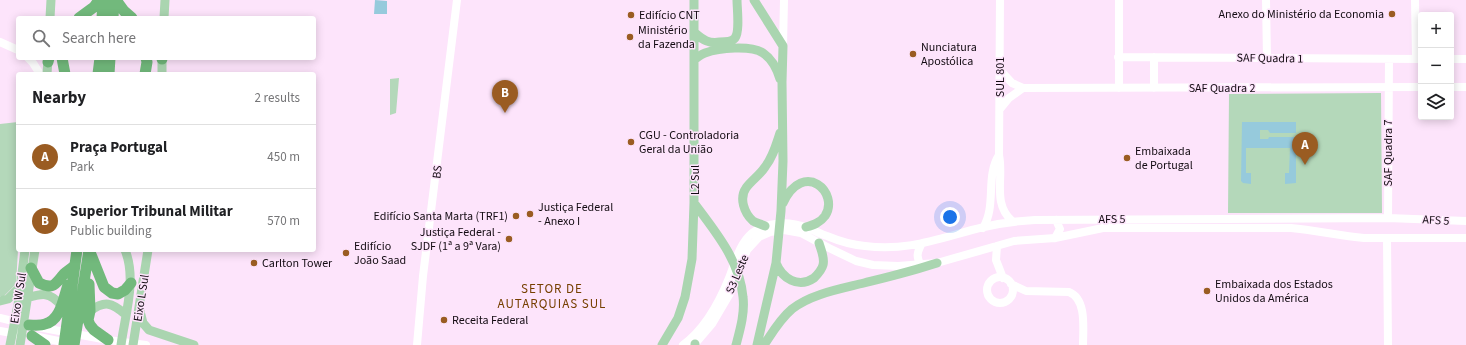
<!DOCTYPE html>
<html lang="en">
<head>
<meta charset="utf-8">
<style>
	body { margin:0; font-family:"Source Sans 3",sans-serif; background:#f2f2f2; color:#202124 }
	.controls { position:absolute; right:12px; top:12px; display:grid; overflow:hidden; border-radius:4px; box-shadow:0 2px 10px #0003 }
	.controls button { width:36px; height:36px; display:grid; place-items:center; padding:0; border:0; border-bottom:1px solid #e0e0e0; background:#fff; color:#202124; font:20px sans-serif }
	.you { position:absolute; left:950px; top:217px; width:14px; height:14px; margin:-10px; border:3px solid #fff; border-radius:50%; background:#1a73e8; box-shadow:0 0 0 6px #1a73e833 }
	.badge { display:grid; place-items:center; width:26px; height:26px; border-radius:50%; background:#9a5c22; color:#fff; font-size:13px; font-weight:700 }
	.pin { position:absolute; translate:-50% -33px; filter:drop-shadow(0 1px 2px #0008) }
	.pin::after { content:''; position:absolute; top:21px; width:14px; height:12px; background:inherit; clip-path:polygon(0 0,100% 0,50% 100%) }
	.list { margin:0; padding:0; list-style:none }
	h2 { display:flex; justify-content:space-between; align-items:center; height:52px; margin:0; padding:0 16px; font-size:17px }
	h2 small { font-size:13px; font-weight:400; color:#757577 }
	.list li { display:grid; grid-template-columns:26px 1fr auto; gap:12px; align-items:center; box-sizing:border-box; height:64px; padding:0 16px; border-top:1px solid #e0e0e0 }
	.list b { display:block; font-size:15px; white-space:nowrap }
	.list p { margin:0; font-size:13px; white-space:nowrap; color:#757577 }
	.list em { font-size:13px; font-style:normal; color:#757577 }
	.icon { flex:none; width:22px; height:22px; fill:none; stroke:currentColor; stroke-width:2; stroke-linecap:round; stroke-linejoin:round }
	.map { position:relative; flex:none; width:1466px; height:345px; overflow:hidden }
	.search { position:absolute; background:#fff; box-shadow:0 2px 10px #0003; left:16px; top:16px; width:300px; height:44px; display:flex; align-items:center; gap:10px; box-sizing:border-box; padding:0 14px; border-radius:4px; color:#757577; font-size:15px }
	.panel { position:absolute; background:#fff; box-shadow:0 2px 10px #0003; left:16px; top:72px; width:300px; height:180px; border-radius:4px }
	.map>svg:first-child { display:block }
	.green { fill:#b4d8ba }
	.water { fill:#96cadc }
	.lines { fill:none; stroke-linecap:round; stroke-linejoin:round }
	.secondary { stroke:#fff; stroke-width:8 }
	.primary { stroke:#aad5b0; stroke-width:9 }
	.highway { stroke:#72b97c; stroke-width:11 }
	.poi-dot { fill:#9a5c22; stroke:#fde4fb; stroke-width:1.5 }
	.labels { text-anchor:middle; stroke-width:3; stroke-linejoin:round; paint-order:stroke }
	.poi-label { font-size:12px; fill:#130b12; stroke:#fde4fb; text-anchor:start }
	.street-label { font-size:12px; fill:#130b12; stroke:#fde4fb }
	.neighbourhood-label { font-size:13px; letter-spacing:1px; fill:#763f01; stroke:#fde4fb }
</style>
</head>
<body>
<div class="map">
<svg width="1466" height="345" viewBox="0 0 1466 345">
	<rect width="100%" height="100%" fill="#fde4fb"/>
	<path class="green" d="M399 78 396 113 390 115V79Z
		M1381 93 1382 213H1228L1229 94Z
		M18 122V250L16 284 4 296H0V124Z"/>
	<path class="water" d="M375 0 387 1V14H374Z
		M1242 122H1296V133H1270L1268 130H1260V139H1268L1269 137H1296V183L1285 184V173H1289L1290 148H1246V173H1251V184L1243 183 1241 181Z"/>
	<g class="lines">
		<path class="secondary" d="M1000 0 999 155C1004 178 992 203 1012 221
			M1119 0V88
			M1266 0 1267 58
			M1415 0 1416 59
			M0 42 18 50
			M783 46 784 0
			M1118 57 1421 59
			M28 58 33 63 40 74
			M1451 59H1466
			M1000 70 1012 83 1023 88 1421 87
			M1451 87H1466
			M1154 88V57
			M1000 109 1009 98 1023 88
			M1388 218 1389 59
			M983 228C997 205 985 177 999 155
			M1055 238 1060 229 1056 220
			M1387 238 1388 345
			M921 245C917 253 916 257 921 265
			M997 246 996 260 1003 278
			M987 290a13 13 0 1 1 26 0a13 13 0 1 1-26 0Z
			M1011 284 1026 291 1069 292C1087 299 1083 329 1083 345
			M0 318 21 323
			M38 327 108 340 146 345
			M0 331 17 334
			M34 336 68 343
			M417 345 423 276 457 0
			M683 345C705 329 719 303 729 278 735 263 739 244 752 233 767 221 790 221 807 228 814 230 820 234 827 236 839 241 852 245 865 246 909 252 942 237 984 227 1001 223 1017 221 1035 220L1388 218 1466 221
			M694 345 712 324 732 290 747 250 759 237 770 232 784 230 801 233 829 248 856 261 873 265 898 266 937 263 1014 241 1055 238 1103 228H1291C1315 230 1340 236 1364 238H1466"/>
		<path class="primary" d="M754 0 783 46 782 82 783 161 781 211 776 263 757 345
			M50 18 51 0
			M164 18 165 0
			M695 33C703 40 709 44 720 42 725 42 732 42 735 38 740 32 737 8 737 0
			M695 59C698 57 702 54 705 53 719 48 751 45 763 53 772 59 777 69 780 79
			M47 74 48 58
			M162 74V58
			M694 203C715 231 740 261 743 297 745 313 740 330 736 345
			M783 203C804 159 840 193 825 216 820 223 813 225 806 227
			M765 226C761 224 756 223 753 221 744 213 739 198 746 188 752 180 760 175 765 167 773 157 776 145 780 133
			M776 263C782 278 798 289 814 278 817 275 822 269 823 265 825 258 821 250 819 243
			M27 298C43 293 49 292 61 305
			M0 301 8 299 20 287
			M90 311C105 300 112 303 125 314
			M140 311 143 323 149 330 194 345
			M695 344V345
			M10 345 18 305 25 250
			M20 345 35 250
			M121 345C125 315 137 279 125 250
			M133 345 148 250
			M662 345 678 318 685 297 692 259 694 203V0
			M764 345C772 333 780 319 792 309 811 294 840 289 864 283 888 277 913 271 937 263"/>
		<path class="highway" d="M116 0 124 11 132 18
			M79 18 94 7 99 0
			M102 18 103 0
			M113 18 114 0
			M62 58 65 74
			M162 58V59
			M48 62 49 58
			M98 74 100 58
			M109 74 110 58
			M145 74 147 62 146 58
			M90 252 104 287 112 293 118 294 125 290 131 283
			M31 268 39 283C54 290 55 284 64 274 67 271 71 269 74 266
			M89 284 90 311 88 320 90 325 94 330 108 340
			M29 325C34 325 40 326 45 324 61 320 63 299 68 285
			M32 336 45 345
			M64 345 77 250
			M74 345 89 250"/>
	</g>
	<g class="poi-dot">
		<circle cx="1392" cy="14" r="4"/>
		<circle cx="631" cy="15" r="4"/>
		<circle cx="630" cy="37" r="4"/>
		<circle cx="913" cy="54" r="4"/>
		<circle cx="631" cy="142" r="4"/>
		<circle cx="1127" cy="158" r="4"/>
		<circle cx="530" cy="214" r="4"/>
		<circle cx="516" cy="216" r="4"/>
		<circle cx="509" cy="239" r="4"/>
		<circle cx="346" cy="253" r="4"/>
		<circle cx="254" cy="263" r="4"/>
		<circle cx="1207" cy="291" r="4"/>
		<circle cx="444" cy="320" r="4"/>
	</g>
	<g class="labels">
		<g class="poi-label">
			<text x="1384" y="18" text-anchor="end">Anexo do Ministério da Economia</text>
			<text x="639" y="19">Edifício CNT</text>
			<text x="638" y="34">Ministério<tspan x="638" dy="14">da Fazenda</tspan></text>
			<text x="921" y="51">Nunciatura<tspan x="921" dy="14">Apostólica</tspan></text>
			<text x="639" y="139">CGU - Controladoria<tspan x="639" dy="14">Geral da União</tspan></text>
			<text x="1135" y="155">Embaixada<tspan x="1135" dy="14">de Portugal</tspan></text>
			<text x="538" y="211">Justiça Federal<tspan x="538" dy="14">- Anexo I</tspan></text>
			<text x="508" y="220" text-anchor="end">Edifício Santa Marta (TRF1)</text>
			<text x="501" y="236" text-anchor="end">Justiça Federal -<tspan x="501" dy="14">SJDF (1ª a 9ª Vara)</tspan></text>
			<text x="354" y="250">Edifício<tspan x="354" dy="14">João Saad</tspan></text>
			<text x="262" y="267">Carlton Tower</text>
			<text x="1215" y="288">Embaixada dos Estados<tspan x="1215" dy="14">Unidos da América</tspan></text>
			<text x="452" y="324">Receita Federal</text>
		</g>
		<g class="street-label">
			<text transform="translate(1270 58) rotate(1)" y="4">SAF Quadra 1</text>
			<text transform="translate(1000 77) rotate(-90)" y="4">SUL 801</text>
			<text x="1222" y="92">SAF Quadra 2</text>
			<text transform="translate(1388 153) rotate(-90)" y="4">SAF Quadra 7</text>
			<text transform="translate(437 172) rotate(-83)" y="4">BS</text>
			<text transform="translate(695 180) rotate(-90)" y="4">L2 Sul</text>
			<text x="1112" y="223">AFS 5</text>
			<text transform="translate(1436 220) rotate(3)" y="4">AFS 5</text>
			<text transform="translate(737 274) rotate(-67)" y="4">S3 Leste</text>
			<text transform="translate(18 298) rotate(-81)" y="4">Eixo W Sul</text>
			<text transform="translate(141 298) rotate(-81)" y="4">Eixo L Sul</text>
		</g>
		<g class="neighbourhood-label">
			<text x="552" y="293">SETOR DE<tspan x="552" dy="15">AUTARQUIAS SUL</tspan></text>
		</g>
	</g>
</svg>
<div class="controls">
<button>+</button>
<button>−</button>
<button><svg class="icon" aria-label="layers" viewBox="0 0 24 24"><path d="M12 4l9 5-9 5-9-5zM3 14l9 5 9-5"/></svg></button>
</div>
<div class="you"></div>
<div class="pin badge" style="left:1305px;top:165px">A</div>
<div class="pin badge" style="left:505px;top:113px">B</div>
<div class="search"><svg class="icon" aria-label="search" viewBox="0 0 24 24"><circle cx="10" cy="10" r="6"/><path d="M15 15l6 6"/></svg>Search here</div>
<section class="panel">
<h2>Nearby<small>2 results</small></h2>
<ul class="list">
<li><span class="badge">A</span><div><b>Praça Portugal</b><p>Park</p></div><em>450 m</em></li>
<li><span class="badge">B</span><div><b>Superior Tribunal Militar</b><p>Public building</p></div><em>570 m</em></li>
</ul>
</section>
</div>
</body>
</html>
